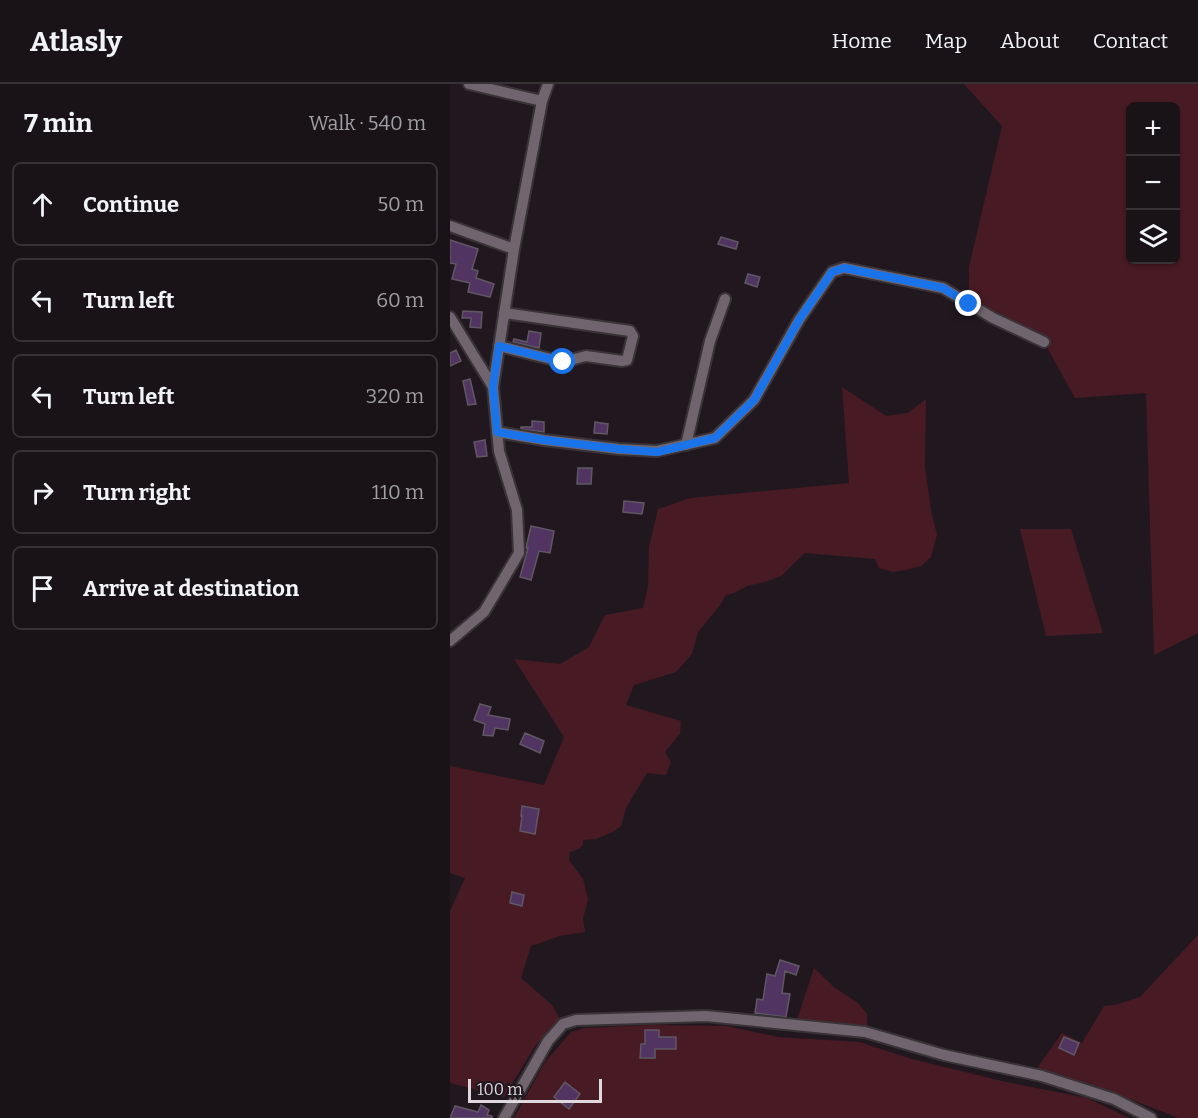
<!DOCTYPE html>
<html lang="en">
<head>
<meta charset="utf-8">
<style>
	body { margin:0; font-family:Bitter,serif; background:#221b20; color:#f1f3f6 }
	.controls { position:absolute; right:18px; top:18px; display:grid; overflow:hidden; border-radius:9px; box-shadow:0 2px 4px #0004 }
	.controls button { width:54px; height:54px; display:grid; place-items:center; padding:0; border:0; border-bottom:2px solid #373236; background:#191217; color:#f1f3f6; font:30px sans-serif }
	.scale { position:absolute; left:18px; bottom:15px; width:134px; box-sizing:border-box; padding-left:6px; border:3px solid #dfd9de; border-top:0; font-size:16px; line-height:21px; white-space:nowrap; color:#dfd9de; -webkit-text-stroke:4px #21181f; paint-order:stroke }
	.stop { position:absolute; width:18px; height:18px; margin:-14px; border:4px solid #1a73e8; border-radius:50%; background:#fff }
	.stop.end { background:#1a73e8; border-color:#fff; box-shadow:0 2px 6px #0008 }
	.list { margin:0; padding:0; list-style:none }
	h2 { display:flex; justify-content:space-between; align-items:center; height:78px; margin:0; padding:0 24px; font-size:26px }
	h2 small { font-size:20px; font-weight:400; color:#9f9ea1 }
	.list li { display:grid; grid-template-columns:39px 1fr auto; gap:18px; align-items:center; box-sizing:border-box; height:84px; margin:0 12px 12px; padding:0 12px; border:2px solid #373236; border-radius:9px }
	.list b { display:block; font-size:22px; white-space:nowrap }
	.list em { font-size:20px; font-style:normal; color:#9f9ea1 }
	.icon { flex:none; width:33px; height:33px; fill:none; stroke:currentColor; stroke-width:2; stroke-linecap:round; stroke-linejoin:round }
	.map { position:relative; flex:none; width:748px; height:1034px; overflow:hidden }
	header { display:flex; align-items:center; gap:36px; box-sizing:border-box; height:84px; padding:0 30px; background:#191217; border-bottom:2px solid #373236 }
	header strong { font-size:28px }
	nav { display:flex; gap:33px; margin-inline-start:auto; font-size:21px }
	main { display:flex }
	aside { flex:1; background:#191217 }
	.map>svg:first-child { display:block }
	.green { fill:#481a24; fill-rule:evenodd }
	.building { fill:#523462; stroke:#5f5864; stroke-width:1.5 }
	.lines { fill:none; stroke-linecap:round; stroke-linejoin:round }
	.street-casing { stroke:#393338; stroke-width:14 }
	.street { stroke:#70656e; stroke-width:10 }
	.route { stroke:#1a73e8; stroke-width:8 }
</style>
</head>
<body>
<header>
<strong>Atlasly</strong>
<nav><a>Home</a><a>Map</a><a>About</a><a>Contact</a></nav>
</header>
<main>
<aside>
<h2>7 min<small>Walk · 540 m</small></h2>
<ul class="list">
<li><svg class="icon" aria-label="ahead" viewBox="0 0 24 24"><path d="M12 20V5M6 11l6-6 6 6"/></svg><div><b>Continue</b></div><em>50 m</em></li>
<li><svg class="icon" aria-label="left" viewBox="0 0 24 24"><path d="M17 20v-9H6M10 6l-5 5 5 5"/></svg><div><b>Turn left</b></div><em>60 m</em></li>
<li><svg class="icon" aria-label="left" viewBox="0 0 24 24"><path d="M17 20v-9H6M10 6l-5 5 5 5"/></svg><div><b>Turn left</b></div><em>320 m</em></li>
<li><svg class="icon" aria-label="right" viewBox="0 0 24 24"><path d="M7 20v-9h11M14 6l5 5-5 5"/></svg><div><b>Turn right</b></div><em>110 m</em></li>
<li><svg class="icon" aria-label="arrive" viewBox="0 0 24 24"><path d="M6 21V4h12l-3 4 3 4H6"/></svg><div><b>Arrive at destination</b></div></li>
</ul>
</aside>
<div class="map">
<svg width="748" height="1034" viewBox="0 0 748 1034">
	<rect width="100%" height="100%" fill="#21181f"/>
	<path class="green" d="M514 0H748V549L704 571 696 309 625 314 594 258 519 220V183L552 42ZM680 22H726V176H680Z
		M392 303 436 332 458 329 476 315 475 383 481 427 487 451 481 473 471 482 456 486 443 488 429 484 425 475 355 469 331 492 315 498 297 502 284 509 276 511 270 521 248 548 242 570 226 588 184 601 176 621 231 637 230 650 215 668 221 678 216 691 197 689 176 724 171 742 163 748 146 755 133 756V761L129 765 120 768 119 776 133 795 138 815 133 835 135 848 110 852 81 862 71 894 102 921 110 935 85 962 54 1013 0 999V827L15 794 0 789V682L94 701 114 653 64 575 110 580 139 563 155 531 193 524 198 503 199 463 208 425 240 414 399 399Z
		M570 445H621L653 549 596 552Z
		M748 851V1034H729L638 999 585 987 612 949 632 959 654 922 665 921 690 913Z
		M364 884 384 903 408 919 417 930V944L345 942Z
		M201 941 277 942 328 953 409 958 462 975 556 998 637 1014 679 1034H64L95 978 121 948 135 944Z"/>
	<path class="building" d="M271 153 288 158 286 165 268 160Z
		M0 156 28 165 22 185 28 187 26 194 44 200 40 213 18 208 20 199 2 195 6 180 0 179Z
		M298 190 310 193 307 203 295 199Z
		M13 227 32 228 31 244 20 243 21 234H12Z
		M79 247 91 249 89 264 63 258 64 255 77 258Z
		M6 266 11 277 0 282V269Z
		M20 295 26 320 18 321 13 297Z
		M82 337 94 338V348L71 345V343H82Z
		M145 338 158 340 157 350 144 349Z
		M35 356 37 372 27 373 24 358Z
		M128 384H142L141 400H127Z
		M174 417 194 419 192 430 173 428Z
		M81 442 104 447 100 469 89 467 81 496 70 493 78 464H76Z
		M30 620 41 623 38 631 60 635 58 646 45 644 43 652 33 651 35 640 24 636Z
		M75 649 94 657 90 669 70 660Z
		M72 722 89 725 85 750 70 747 72 732H71Z
		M62 808 74 811 72 822 60 819Z
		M330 876 349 882 346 891 335 887 332 909 340 910 336 933 305 929 307 915 313 916 317 890 325 892Z
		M195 946H209V953H226V965H205V974H190L191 960H195Z
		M614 953 629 959 624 971 609 964Z
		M115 998 130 1010 119 1025 104 1013Z
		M31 1021 39 1026 37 1031 42 1032V1034H0L5 1022 28 1028Z"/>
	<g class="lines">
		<defs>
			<path id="street" d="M19 0 92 17
				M0 142 64 165
				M0 233 43 303
				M49 262 113 278 136 272 172 277 177 276 183 252 180 247 54 229
				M47 348 94 356 169 365 207 367 265 354 304 316 349 236 382 188 394 184 493 204 543 234 594 258
				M236 361 260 257 275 215
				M0 557 34 528 69 469 67 426 49 367 43 303 64 165 92 17 98 0
				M54 1034 98 957 113 940 126 936 256 932 415 948 494 971 592 992 664 1015 701 1034"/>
		</defs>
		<use href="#street" class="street-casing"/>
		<use href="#street" class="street"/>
	</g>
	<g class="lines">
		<path class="route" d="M113 278 49 262 43 303 47 348 94 356 169 365 207 368 265 354 304 316 349 236 382 188 394 184 493 204 519 220"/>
	</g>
</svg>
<div class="controls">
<button>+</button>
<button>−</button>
<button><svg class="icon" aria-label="layers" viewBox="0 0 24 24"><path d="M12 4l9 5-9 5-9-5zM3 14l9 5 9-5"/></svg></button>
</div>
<div class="scale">100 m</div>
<div class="stop" style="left:113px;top:278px"></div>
<div class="stop end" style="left:519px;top:220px"></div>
</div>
</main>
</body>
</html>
